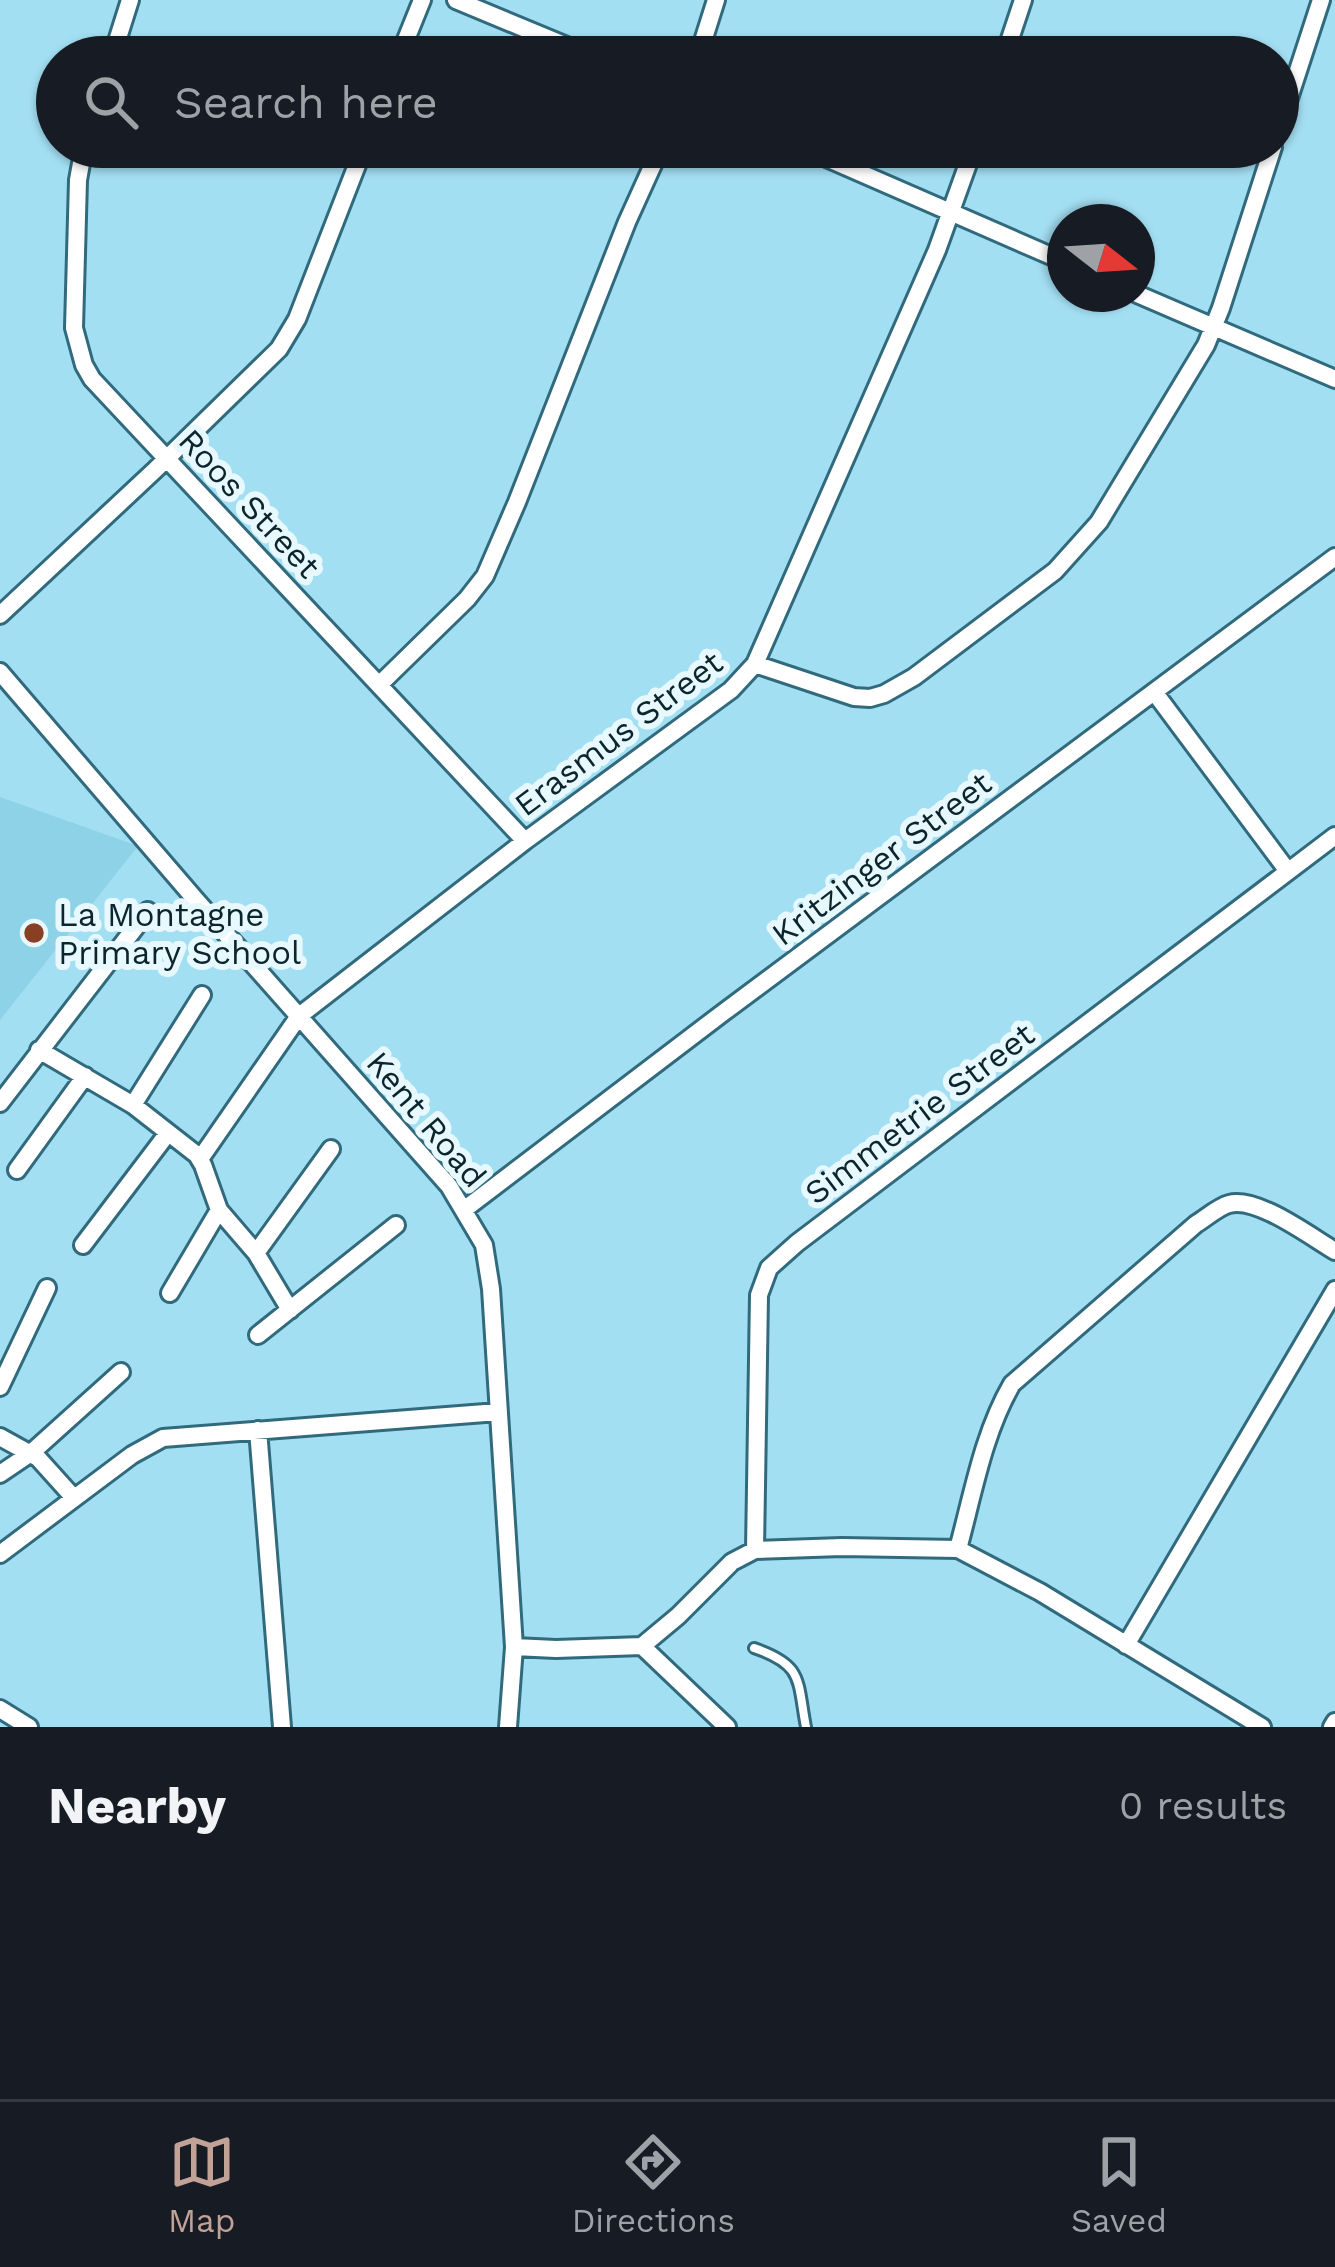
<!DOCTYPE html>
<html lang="en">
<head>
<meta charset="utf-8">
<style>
	body { margin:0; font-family:"Work Sans",sans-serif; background:#242831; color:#f1f3f6 }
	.compass { position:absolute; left:1047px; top:204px; width:108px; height:108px; border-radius:50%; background:#171b24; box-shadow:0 3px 9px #0004; rotate:107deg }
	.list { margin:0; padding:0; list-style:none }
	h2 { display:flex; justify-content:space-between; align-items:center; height:156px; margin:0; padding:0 48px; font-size:51px }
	h2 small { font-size:39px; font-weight:400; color:#9ea1a6 }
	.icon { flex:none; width:66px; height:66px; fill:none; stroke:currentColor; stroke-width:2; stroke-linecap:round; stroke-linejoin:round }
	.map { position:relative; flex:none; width:1335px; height:1727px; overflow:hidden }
	.search { position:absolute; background:#171b24; box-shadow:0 3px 9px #0004; left:36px; right:36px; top:36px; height:132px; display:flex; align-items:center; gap:30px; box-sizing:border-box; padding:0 42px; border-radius:66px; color:#9ea1a6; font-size:45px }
	.sheet { height:372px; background:#171b24 }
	nav { display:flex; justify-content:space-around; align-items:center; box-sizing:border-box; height:168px; border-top:3px solid #363941; background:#171b24; font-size:33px; color:#9ea1a6 }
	nav a { display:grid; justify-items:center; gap:6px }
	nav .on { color:#c2a297 }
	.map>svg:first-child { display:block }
	.built { fill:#8ed2e8 }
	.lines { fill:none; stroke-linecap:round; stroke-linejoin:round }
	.service-casing { stroke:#306a7c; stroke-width:14 }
	.minor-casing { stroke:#306a7c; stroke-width:22 }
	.service { stroke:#fff; stroke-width:8 }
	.minor { stroke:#fff; stroke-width:16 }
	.poi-dot { fill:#883f22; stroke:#e7f8fe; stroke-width:4.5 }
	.labels { text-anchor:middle; stroke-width:12; stroke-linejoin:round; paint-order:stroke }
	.street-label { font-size:33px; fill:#0c252c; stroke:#e7f8fe }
	.poi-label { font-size:33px; fill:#0c252c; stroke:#e7f8fe; text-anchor:start }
</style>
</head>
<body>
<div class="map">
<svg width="1335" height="1727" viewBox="0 0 1335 1727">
	<rect width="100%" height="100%" fill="#a3dff3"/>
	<path class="built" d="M0 797 138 846 0 1020Z"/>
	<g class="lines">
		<defs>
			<path id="service" d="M754 1648C804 1665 797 1680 806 1727"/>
			<path id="minor" d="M456 0 593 57
				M112 57 130 0
				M399 57 422 0
				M698 57 716 0
				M1004 57 1023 0
				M1278 132 1321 0
				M84 147 78 180 74 328 84 365 92 379 525 841
				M801 147 1065 262
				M1137 294 1335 379
				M0 615 155 470 279 349 297 319 364 147
				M755 664 854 697 870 698 884 694 914 677 1055 571 1099 522 1206 345 1221 308 1273 147
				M0 672 195 899 449 1186 484 1245 491 1289 514 1647 508 1727
				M379 685 467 599 485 576 517 502 627 222 661 147
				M1155 693 1287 870
				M39 1050 133 1105 197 1155 203 1165 219 1210 256 1253 290 1310
				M0 1103 148 911
				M133 1105 202 995
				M200 1159 299 1016 525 841 731 690 755 664 937 250 974 147
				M17 1170 85 1076
				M465 1209 724 1012 1335 557
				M83 1245 168 1133
				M256 1253 331 1149
				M170 1293 219 1210
				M258 1335 396 1225
				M0 1387 47 1288
				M258 1430 282 1727
				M0 1437 38 1458 74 1498
				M0 1474 31 1453 121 1372
				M958 1549C973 1494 983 1434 1012 1384L1196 1224C1206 1218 1218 1207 1229 1204 1257 1196 1311 1237 1335 1251
				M755 1550 759 1295 769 1268 797 1243 1335 836
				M0 1554 132 1455 163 1438 498 1412
				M1126 1645 1335 1290
				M642 1646 727 1727
				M514 1647 556 1649 642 1646 678 1616 732 1562 755 1550 842 1547 958 1549 1040 1592 1262 1727
				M0 1709 29 1727
				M1332 1727 1335 1722"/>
		</defs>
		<use href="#service" class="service-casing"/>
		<use href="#minor" class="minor-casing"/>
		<use href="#service" class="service"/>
		<use href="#minor" class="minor"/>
	</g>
	<circle class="poi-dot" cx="34" cy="933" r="12"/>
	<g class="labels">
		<g class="street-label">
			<text transform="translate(250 503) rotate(47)" y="12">Roos Street</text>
			<text transform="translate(618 733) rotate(-37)" y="12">Erasmus Street</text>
			<text transform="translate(881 858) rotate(-37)" y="12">Kritzinger Street</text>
			<text transform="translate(919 1113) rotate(-37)" y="12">Simmetrie Street</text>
			<text transform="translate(427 1119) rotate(50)" y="12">Kent Road</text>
		</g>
		<g class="poi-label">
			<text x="58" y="926">La Montagne<tspan x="58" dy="38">Primary School</tspan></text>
		</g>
	</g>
</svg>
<svg class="compass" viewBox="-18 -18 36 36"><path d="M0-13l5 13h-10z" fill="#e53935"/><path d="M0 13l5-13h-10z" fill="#9ea1a6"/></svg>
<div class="search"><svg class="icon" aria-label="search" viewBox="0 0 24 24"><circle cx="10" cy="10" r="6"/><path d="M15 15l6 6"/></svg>Search here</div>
</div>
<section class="sheet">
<h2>Nearby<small>0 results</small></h2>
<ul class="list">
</ul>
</section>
<nav>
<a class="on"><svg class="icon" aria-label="map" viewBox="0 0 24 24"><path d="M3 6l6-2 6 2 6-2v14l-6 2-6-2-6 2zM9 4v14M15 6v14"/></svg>Map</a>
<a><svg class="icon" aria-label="directions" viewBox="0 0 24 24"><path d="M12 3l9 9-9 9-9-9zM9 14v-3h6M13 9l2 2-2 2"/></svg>Directions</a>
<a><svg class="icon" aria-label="saved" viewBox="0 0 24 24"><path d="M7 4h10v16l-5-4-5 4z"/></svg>Saved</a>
</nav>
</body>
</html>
